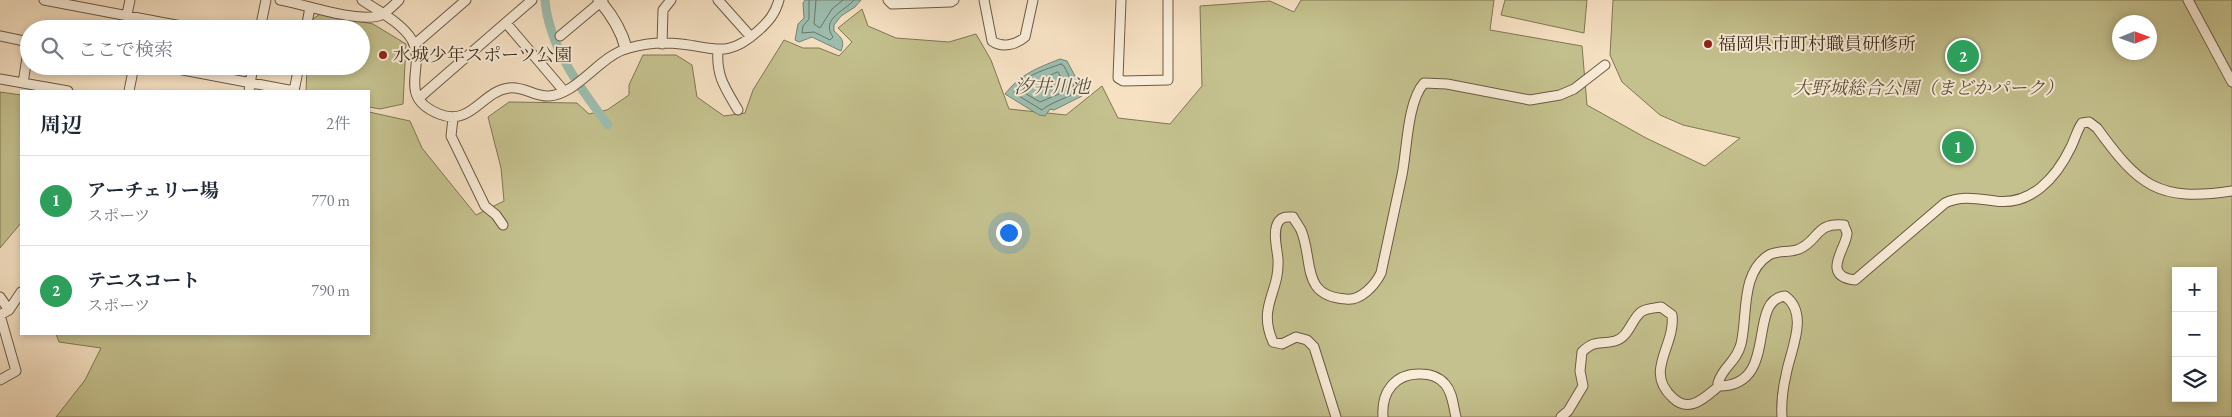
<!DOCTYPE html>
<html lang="ja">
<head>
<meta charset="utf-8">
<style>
	body { margin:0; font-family:"EB Garamond","Noto Serif JP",serif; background:#f6f6f7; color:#1f2937 }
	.controls { position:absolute; right:15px; bottom:15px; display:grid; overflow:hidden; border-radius:0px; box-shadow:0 2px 8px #0003 }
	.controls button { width:45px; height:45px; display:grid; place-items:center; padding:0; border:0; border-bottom:1px solid #e0e1e3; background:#fff; color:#1f2937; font:25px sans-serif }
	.compass { position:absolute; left:2112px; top:15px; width:45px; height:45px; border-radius:50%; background:#fff; box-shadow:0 2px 8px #0003; rotate:89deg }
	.you { position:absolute; left:1008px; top:232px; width:18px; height:18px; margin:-12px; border:4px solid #fff; border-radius:50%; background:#1a73e8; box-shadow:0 0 0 8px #1a73e833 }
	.badge { display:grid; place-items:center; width:32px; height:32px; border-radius:50%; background:#8f2418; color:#fff; font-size:16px; font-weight:700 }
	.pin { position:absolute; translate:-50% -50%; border:2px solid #fff; box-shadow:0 1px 5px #0006 }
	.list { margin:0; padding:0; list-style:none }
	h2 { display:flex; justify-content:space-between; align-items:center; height:65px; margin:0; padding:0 20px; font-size:21px }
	h2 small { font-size:16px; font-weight:400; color:#747a83 }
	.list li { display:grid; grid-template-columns:32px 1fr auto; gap:15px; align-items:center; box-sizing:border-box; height:90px; padding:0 20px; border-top:1px solid #e0e1e3 }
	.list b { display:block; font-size:19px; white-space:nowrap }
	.list p { margin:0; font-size:16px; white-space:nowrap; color:#747a83 }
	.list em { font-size:16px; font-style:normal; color:#747a83 }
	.icon { flex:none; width:28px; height:28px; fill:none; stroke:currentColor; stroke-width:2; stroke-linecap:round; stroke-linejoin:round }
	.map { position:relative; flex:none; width:2232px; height:417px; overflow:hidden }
	.search { position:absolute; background:#fff; box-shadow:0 2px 8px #0003; left:20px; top:20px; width:350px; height:55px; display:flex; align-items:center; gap:12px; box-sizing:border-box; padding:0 18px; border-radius:28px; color:#747a83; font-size:19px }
	.panel { position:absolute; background:#fff; box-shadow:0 2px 8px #0003; left:20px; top:90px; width:350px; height:245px; border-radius:0px }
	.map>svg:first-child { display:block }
	.green { fill:#c4c18e; stroke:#807754; fill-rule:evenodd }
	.water { fill:#9dbeb0; stroke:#778474 }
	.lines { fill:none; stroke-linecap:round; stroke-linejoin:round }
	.shore { stroke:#6d7666; stroke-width:1 }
	.canal { stroke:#9dbeb0; stroke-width:9 }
	.minor-casing { stroke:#6b5a45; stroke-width:11 }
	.tertiary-casing { stroke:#6b5a45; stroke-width:13 }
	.minor { stroke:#f9ecd8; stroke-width:9 }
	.tertiary { stroke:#f9ecd8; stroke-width:11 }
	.poi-dot { fill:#8f2418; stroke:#f9ecd8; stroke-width:2 }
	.labels { text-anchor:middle; stroke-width:4; stroke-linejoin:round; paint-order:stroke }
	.poi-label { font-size:18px; fill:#3d2d1b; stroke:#f9ecd8; text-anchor:start }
	.park-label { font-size:18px; font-style:italic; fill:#5f5238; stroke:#f9ecd8 }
	.water-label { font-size:19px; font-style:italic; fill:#555140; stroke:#f9ecd8 }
</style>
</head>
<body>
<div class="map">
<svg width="2232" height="417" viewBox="0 0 2232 417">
	<rect width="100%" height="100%" fill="#f6e1c3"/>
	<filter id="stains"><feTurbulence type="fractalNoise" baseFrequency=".004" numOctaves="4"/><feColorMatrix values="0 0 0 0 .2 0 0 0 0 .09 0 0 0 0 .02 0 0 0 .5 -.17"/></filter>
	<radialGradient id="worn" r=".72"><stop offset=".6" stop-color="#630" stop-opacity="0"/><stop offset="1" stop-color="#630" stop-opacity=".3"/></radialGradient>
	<path class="green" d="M1301 0H1494L1490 30 1582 46 1587 105 1646 138 1705 166 1740 138 1683 125 1660 115 1622 82 1610 55 1613 0H2232V417H56L85 380 101 348 59 342 56 334H369V112L410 121 422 148 476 215 504 201 501 168 488 117 509 102 577 103 589 114 607 110 629 95V85L643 55H676L692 65 697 97 724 116 745 113 753 90 784 40 803 48H819L839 56 852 42 838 28 862 9 868 26 896 38 949 42 976 34 991 60 1009 109 1066 115 1102 86 1118 118 1170 124 1202 86 1200 6 1270 1 1294 12ZM2120 22H2150V52H2120ZM2176 271H2213V398H2176Z
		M1505 0H1587L1584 33 1501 15Z
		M320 14 373 24 406 44 403 104 380 109 369 107V91H306L307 66H361V29H312L313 19Z
		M0 92 21 95V223L0 248Z"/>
	<path class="water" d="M805 0H861L855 7 841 16 834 25V31C842 38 845 41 841 51L812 37 799 42 795 40 798 24 804 18 803 3Z
		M1060 59 1067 61 1082 89V96L1054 110 1050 109 1045 116 1039 115 1005 94C1021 74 1037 68 1060 59Z"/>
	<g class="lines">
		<path class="shore" d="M809 0V19L803 26 802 33 814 32 830 40 833 37C820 19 845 11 854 0
			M816 0 814 24 820 28 832 9 843 0
			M1061 64 1064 66 1076 90 1075 93C1064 99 1050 103 1042 110L1014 93C1018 77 1047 69 1061 64Z
			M1058 72 1067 88 1066 91 1040 102 1023 92 1024 88Z"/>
		<path class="canal" d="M545 0C549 47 580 88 608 125"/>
		<defs>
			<path id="minor" d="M44 0 197 29
				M280 0C304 4 360 24 381 15 387 12 394 5 399 0
				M362 0C378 11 402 23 412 40 427 67 395 96 439 114 471 127 482 91 509 88 524 86 535 97 549 96 578 94 600 55 629 48 646 43 664 42 681 44 717 48 728 58 758 31 769 21 775 14 779 0
				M718 0 751 37
				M888 0 892 4 951 2 954 0
				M984 0 992 41C1002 48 1016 45 1025 37L1033 0
				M1121 0 1118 78 1123 81 1168 80V0
				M2188 0 2232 82
				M506 23 564 91
				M124 29 130 0
				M260 29 266 0
				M306 29 310 7
				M0 36 29 42
				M560 36 603 0
				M662 44 663 10 671 0
				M414 45 466 0
				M718 50C716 76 725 88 738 110
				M162 66 294 91
				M0 79 68 91
				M23 83 29 45
				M129 91 134 66
				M249 91 253 66
				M294 91 299 66
				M419 98 532 0
				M453 118 451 136 485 206 496 215 503 225
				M0 297 9 310
				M0 380 16 371 0 315 9 310 21 292
				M1336 417 1314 347 1307 340 1296 337 1282 344 1273 342C1257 306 1280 293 1278 259 1277 248 1272 230 1279 221 1283 216 1287 217 1293 217 1295 221 1299 226 1301 230 1314 261 1300 296 1346 299 1361 301 1375 285 1381 273 1388 241 1395 208 1402 175 1407 151 1407 102 1424 83L1447 84 1530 100 1560 95 1574 89 1605 65
				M1383 417C1381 392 1395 373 1421 374 1430 374 1439 377 1445 384 1453 393 1453 406 1456 417
				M1561 417 1568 411 1583 386 1580 371 1582 352C1595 339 1600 345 1615 341 1629 337 1631 320 1641 312 1646 308 1655 308 1661 307L1672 315C1676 346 1643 371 1673 398 1690 414 1705 397 1719 386
				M1782 417C1781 403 1783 388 1786 375 1790 351 1810 314 1785 296 1746 300 1780 386 1719 386L1718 383C1723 366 1736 363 1741 344 1748 316 1740 273 1769 255 1777 250 1790 253 1799 249 1819 241 1815 222 1844 225 1844 226 1847 232 1847 233 1848 246 1819 276 1855 280L1945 203C1961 195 1978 199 1995 201 2031 206 2056 178 2071 147 2075 139 2077 130 2082 123L2089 122 2097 128C2139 186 2158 202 2232 191"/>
			<path id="tertiary" d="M599 0C612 15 621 29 626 48"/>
		</defs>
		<use href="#minor" class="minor-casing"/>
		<use href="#tertiary" class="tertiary-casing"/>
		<use href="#minor" class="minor"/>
		<use href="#tertiary" class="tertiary"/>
	</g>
	<g class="poi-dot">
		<circle cx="1708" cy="44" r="5"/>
		<circle cx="383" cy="55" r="5"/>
	</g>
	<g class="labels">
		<g class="poi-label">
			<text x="1718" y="50">福岡県市町村職員研修所</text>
			<text x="393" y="61">水城少年スポーツ公園</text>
		</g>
		<g class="park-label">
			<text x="1928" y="94">大野城総合公園（まどかパーク）</text>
		</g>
		<g class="water-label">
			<text x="1052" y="93">汐井川池</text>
		</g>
	</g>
	<rect width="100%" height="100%" filter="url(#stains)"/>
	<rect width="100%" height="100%" fill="url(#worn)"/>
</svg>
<div class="controls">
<button>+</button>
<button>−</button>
<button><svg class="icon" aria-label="layers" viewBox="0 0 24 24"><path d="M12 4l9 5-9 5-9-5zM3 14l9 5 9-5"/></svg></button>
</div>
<svg class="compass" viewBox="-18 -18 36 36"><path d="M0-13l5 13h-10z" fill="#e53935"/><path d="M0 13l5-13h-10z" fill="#747a83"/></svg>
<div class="you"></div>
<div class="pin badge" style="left:1958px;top:147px;background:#2e9e5b">1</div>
<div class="pin badge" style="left:1963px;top:56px;background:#2e9e5b">2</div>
<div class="search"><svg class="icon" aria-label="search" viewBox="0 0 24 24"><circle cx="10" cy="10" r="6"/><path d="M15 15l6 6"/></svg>ここで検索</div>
<section class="panel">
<h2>周辺<small>2件</small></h2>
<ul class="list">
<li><span class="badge" style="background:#2e9e5b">1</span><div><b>アーチェリー場</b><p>スポーツ</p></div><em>770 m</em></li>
<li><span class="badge" style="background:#2e9e5b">2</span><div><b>テニスコート</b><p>スポーツ</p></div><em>790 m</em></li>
</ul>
</section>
</div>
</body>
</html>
